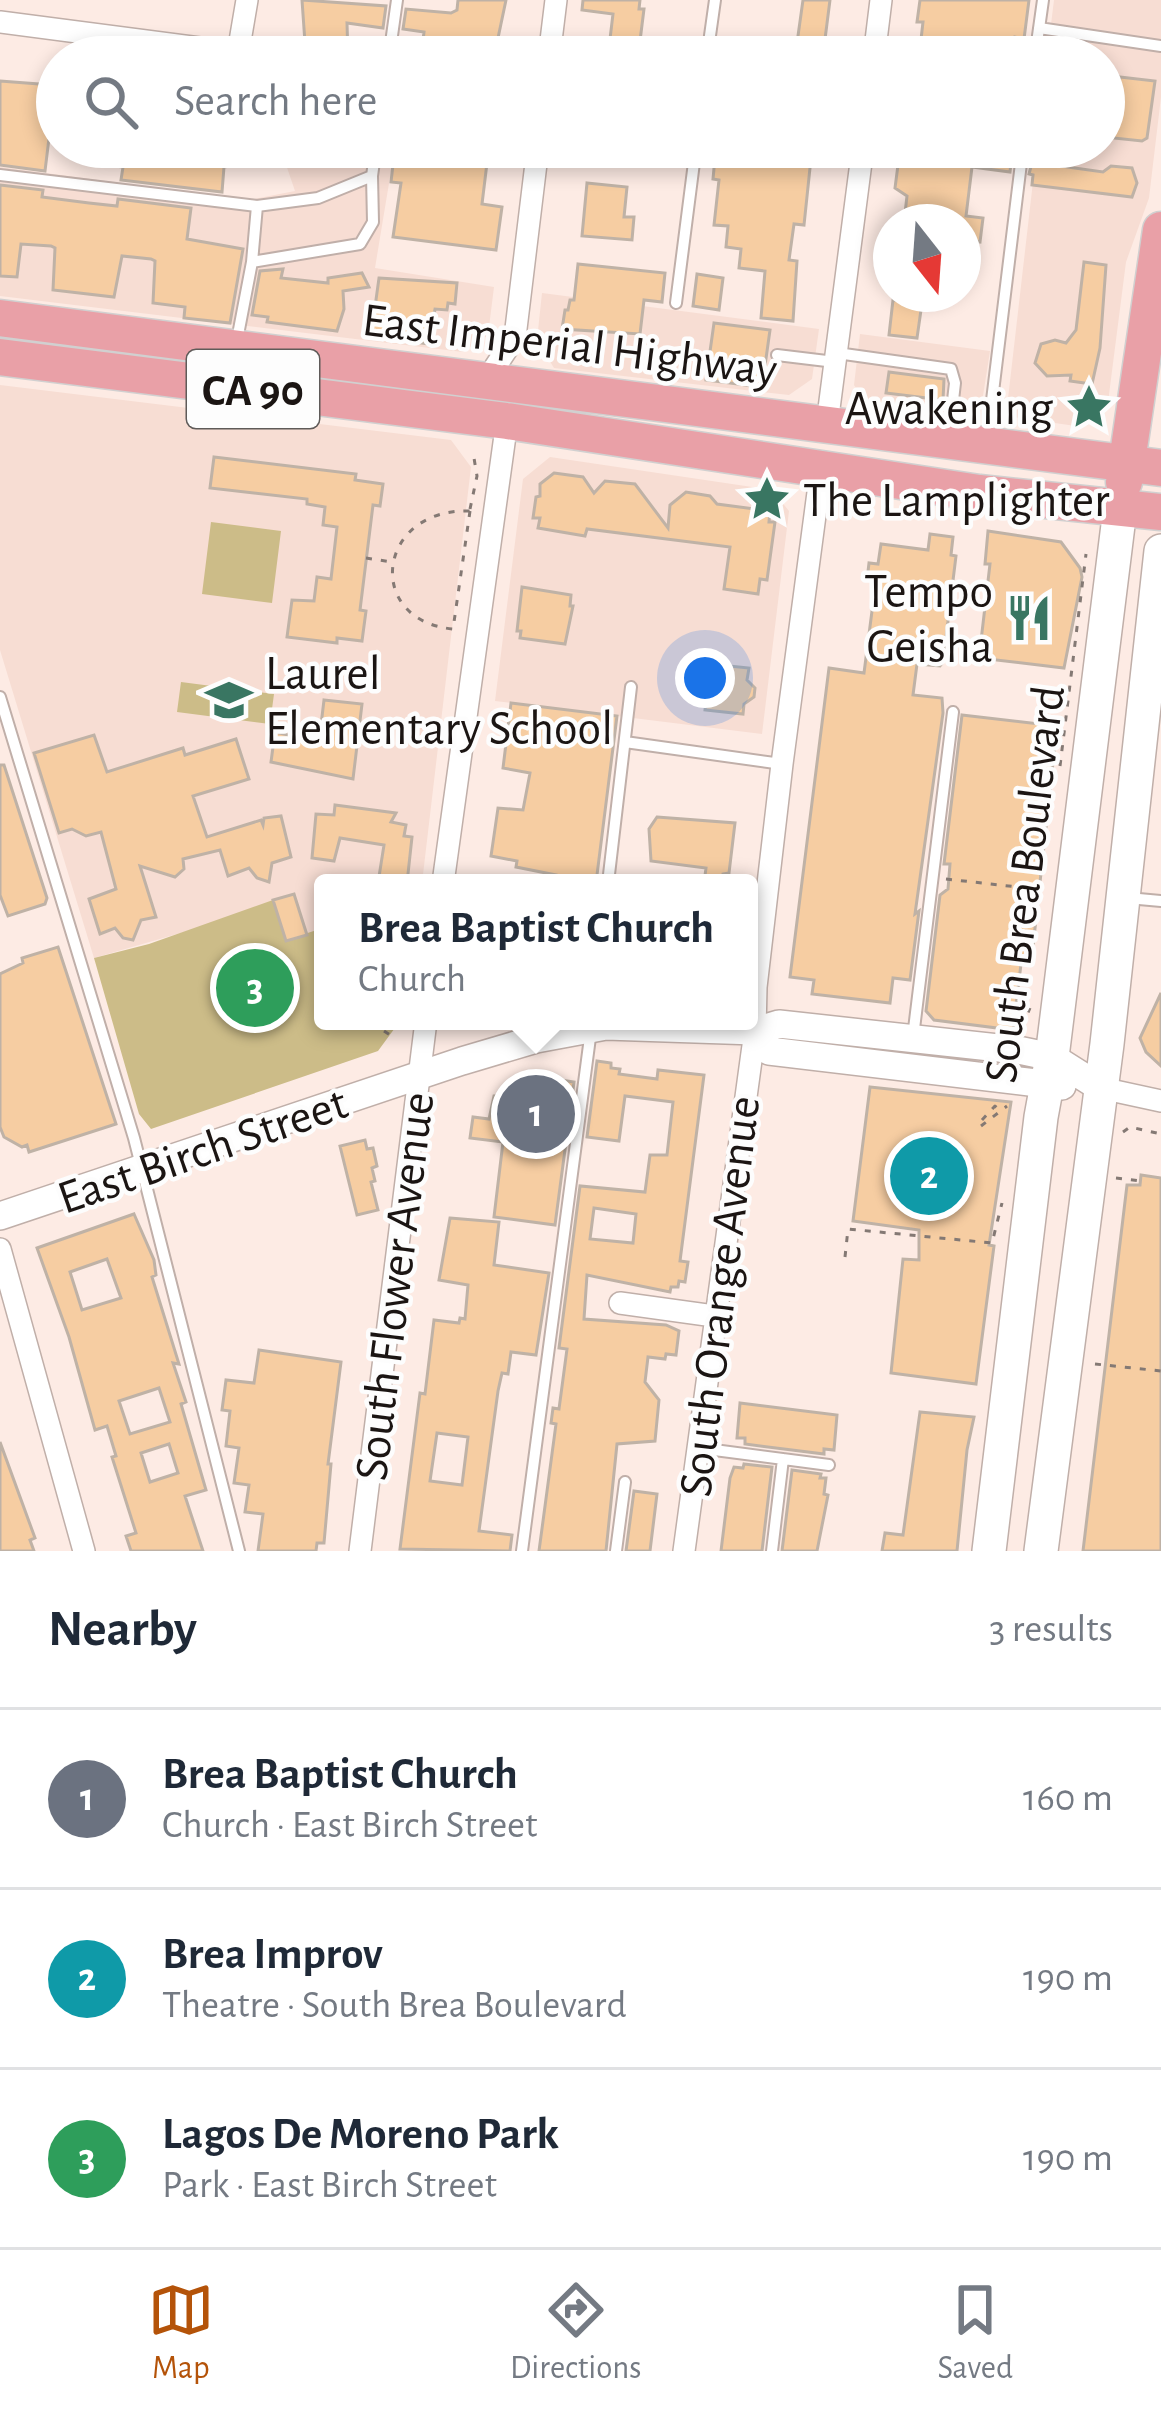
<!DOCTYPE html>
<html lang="en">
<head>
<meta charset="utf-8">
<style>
	body { margin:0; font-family:"Alegreya Sans",sans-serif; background:#f6f6f7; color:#1f2937 }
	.compass { position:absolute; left:873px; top:204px; width:108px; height:108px; border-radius:50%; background:#fff; box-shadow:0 6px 18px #0003; rotate:163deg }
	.you { position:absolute; left:705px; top:678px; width:42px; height:42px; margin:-30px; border:9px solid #fff; border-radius:50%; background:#1a73e8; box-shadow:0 0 0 18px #1a73e833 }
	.badge { display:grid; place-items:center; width:78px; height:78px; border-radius:50%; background:#b45309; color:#fff; font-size:39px; font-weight:700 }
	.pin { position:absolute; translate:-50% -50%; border:6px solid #fff; box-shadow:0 3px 12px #0006 }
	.popup { position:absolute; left:314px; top:874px; width:444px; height:156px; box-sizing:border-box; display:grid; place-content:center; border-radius:12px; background:#fff; filter:drop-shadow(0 3px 9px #0005); font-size:39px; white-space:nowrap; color:#747a83 }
	.popup b { font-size:45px; color:#1f2937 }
	.popup::after { content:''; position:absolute; left:50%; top:100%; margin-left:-24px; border:24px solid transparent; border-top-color:#fff }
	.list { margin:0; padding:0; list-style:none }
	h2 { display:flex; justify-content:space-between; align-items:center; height:156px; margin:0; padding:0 48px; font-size:51px }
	h2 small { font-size:39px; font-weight:400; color:#747a83 }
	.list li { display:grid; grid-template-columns:78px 1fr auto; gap:36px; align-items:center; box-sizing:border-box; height:180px; padding:0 48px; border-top:3px solid #e0e1e3 }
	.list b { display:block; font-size:45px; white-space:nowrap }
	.list p { margin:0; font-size:39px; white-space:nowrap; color:#747a83 }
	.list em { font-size:39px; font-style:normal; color:#747a83 }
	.icon { flex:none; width:66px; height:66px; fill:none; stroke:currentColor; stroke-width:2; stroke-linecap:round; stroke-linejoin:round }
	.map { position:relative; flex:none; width:1161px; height:1551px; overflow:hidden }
	.search { position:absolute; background:#fff; box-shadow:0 6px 18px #0003; left:36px; right:36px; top:36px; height:132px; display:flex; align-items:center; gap:30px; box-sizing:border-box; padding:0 42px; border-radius:66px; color:#747a83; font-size:45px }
	.sheet { height:696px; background:#fff }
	nav { display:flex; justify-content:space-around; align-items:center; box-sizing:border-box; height:168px; border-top:3px solid #e0e1e3; background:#fff; font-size:33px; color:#747a83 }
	nav a { display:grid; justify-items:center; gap:6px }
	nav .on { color:#b45309 }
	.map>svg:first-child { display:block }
	.built { fill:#f7ddd3 }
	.green { fill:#ccbc88 }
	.building { fill:#f6cda2; stroke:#bfb2a6; stroke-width:3; fill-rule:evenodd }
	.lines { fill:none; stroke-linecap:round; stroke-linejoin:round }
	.service-casing { stroke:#c0afa9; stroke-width:14 }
	.minor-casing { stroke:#c0afa9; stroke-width:24 }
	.tertiary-casing { stroke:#c0afa9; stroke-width:30 }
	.secondary-casing { stroke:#c0afa9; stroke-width:36 }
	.primary-casing { stroke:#d1d0d0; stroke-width:39 }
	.path { stroke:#847974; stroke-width:3; stroke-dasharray:6 9; stroke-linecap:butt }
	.service { stroke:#fff; stroke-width:10 }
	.minor { stroke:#fff; stroke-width:21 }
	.tertiary { stroke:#fff; stroke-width:27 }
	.secondary { stroke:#fff; stroke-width:33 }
	.primary { stroke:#e9a0a7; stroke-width:36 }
	.labels { text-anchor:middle; stroke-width:9; stroke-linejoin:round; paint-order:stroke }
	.shield { fill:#fdfdfd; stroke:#5f5b59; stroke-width:3 }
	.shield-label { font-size:45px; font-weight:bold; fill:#1b1513 }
	.street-label { font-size:48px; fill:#1b1513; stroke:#fdfdfd }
	.poi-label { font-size:48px; fill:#1b1513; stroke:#fdfdfd; text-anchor:end }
</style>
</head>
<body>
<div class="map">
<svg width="1161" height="1551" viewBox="0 0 1161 1551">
	<rect width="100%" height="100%" fill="#fdebe4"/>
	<path class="built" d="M1054 0H1161V97L1149 198 1126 262 1107 410 1098 421 1083 427 1006 416 1037 147H1104V57H1047Z
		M280 147H395L375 268 494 287 488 335 463 352 0 296V167L249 200 295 191Z
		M542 293 819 329 812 379 789 395 554 368 537 340Z
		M860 334 990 351 980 415 868 406 854 385Z
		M0 385 451 440 471 467 422 883H323V928L307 935 184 932 94 958 0 650Z
		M550 457 772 490 789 511 762 734 495 701 523 479Z"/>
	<path class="green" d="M211 522 281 531 272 603 202 594Z
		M181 682 274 694 270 724 177 712Z
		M273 900 286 940 323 928V1021H400L378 1051 151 1129 139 1114 94 958 149 944Z"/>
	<path class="building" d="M302 0 386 6 383 28 347 23 348 57H306Z
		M458 0H506L494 57H421L424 32 403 29 406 9 451 13 457 10Z
		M583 0H640L639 9H644L638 57H600L601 43 610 39 613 14 582 10Z
		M803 0H830L824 47 797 43Z
		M920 0H1029L1024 39 1015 37 1013 57H919L923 22H917Z
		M1120 77 1155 81 1147 138 1142 141 1104 137V114L1114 115Z
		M0 81 52 85 55 89 45 171 0 165Z
		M82 147H149L147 161 180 166 182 147H257L249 163 224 167 222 192 121 180 123 167 80 162Z
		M395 147H481L479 162 487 163 482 204 502 207 496 250 393 237 401 183 391 182Z
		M716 147 773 153V147L812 149 804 225 794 224 789 260 797 261 793 321 761 318 765 271 739 268 741 249 726 247 728 226 714 225 719 180 713 179Z
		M906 147H979V150L1012 154 1010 172 972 167 966 216 983 218 980 242 963 239V222H904L907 196 895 188 898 165H904Z
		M1036 147H1055L1053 165 1103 172 1111 166 1132 168 1137 183 1132 197 1032 185 1033 175 1029 174Z
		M587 183 627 187 624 217H634L632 240 582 236Z
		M0 185 43 190 42 197 89 203 117 206 118 199 191 208 187 239 243 249 230 323 184 318 185 307 153 303 155 261 151 259 122 256 114 297 53 290 55 248 51 246 21 244 17 277 0 276Z
		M1084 262 1106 265 1100 348 1092 384 1070 381 1071 375 1047 376 1035 363 1041 344 1055 340 1066 343 1076 330Z
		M578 264 665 273 662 302 644 300 640 334 562 329 565 310H568L570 300H574Z
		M283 269 281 278 328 283V278L362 273 369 287 343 291 344 309 337 331 267 322 268 317 252 315 260 271Z
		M697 274 723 278 719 310 693 306Z
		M379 278 457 283 455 304 448 303 447 310 435 309 429 344 371 336Z
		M893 300 922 303 917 338 889 335Z
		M714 323 770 330 762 387 706 380Z
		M889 372 944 379 943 400 886 393Z
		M214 457 356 474 355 480 383 484 380 506 373 505 360 610 366 611 362 641 337 638V643L287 637 292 600 314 601 317 577 331 579 337 527 323 525 325 507 307 504V499L210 488Z
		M554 473 583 477 594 493 605 481 635 484 668 528 670 505 686 492 710 496 717 504 770 511 769 522H775L767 580 760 579 758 594 724 589 730 547 587 529 585 536 538 528 540 518H533L536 497 540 496V484Z
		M988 531 1061 542 1080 568 1082 577 1064 668 979 658 990 564H985Z
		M930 534 953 537 951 555 956 556 943 662 940 666 917 664 913 695 942 698 943 713 915 914 919 911 910 980 893 978 890 1003 812 994 814 980 790 977 829 668 864 673 876 580H867L869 563 878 564 881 544 928 550Z
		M522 587 571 595 570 606H573L565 644 520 638 521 631H517Z
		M710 664 749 668 747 680 755 688 754 697 744 704 743 714 705 710Z
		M324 700 362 704 353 779 271 762 275 732 319 742Z
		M511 703 617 716 596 883 555 880 556 875 516 867 517 861 491 856 498 808 523 810 530 773 503 768Z
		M962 715 1057 726 1031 965 1021 964 1013 1030 934 1020 926 1011 940 895 948 889 950 864H944Z
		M94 735 107 772 183 748 185 755 236 739 249 779 193 796 207 837 261 820 263 825 264 818 281 816 291 857 272 863 269 882 257 878 249 868 228 876 220 850 183 859 184 869 175 877 140 866 156 917 141 920 133 940 123 938 115 928 100 934 89 899 116 889 101 832 86 836 72 829 59 833 34 753Z
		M0 765H4L47 898 45 904 8 916 0 895Z
		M335 805 396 813 391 822 406 825 404 836 412 837 407 883H378L384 845 340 838 334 861 312 858 316 814 334 815Z
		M657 817 735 823 729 873 723 874 722 883H704L706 868 651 861 649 829Z
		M294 894 307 935 286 941 273 900Z
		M58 947 116 1124 29 1152 27 1145 22 1147 4 1137 0 1127V974L23 963 22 958Z
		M1161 993V1066L1146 1052 1140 1038Z
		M597 1061 611 1063V1068L620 1069 619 1074 657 1079 658 1070 704 1075 680 1261 688 1262 685 1282 679 1281 678 1287H671L670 1292 587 1275 584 1319 666 1325 679 1331 676 1355 666 1354 665 1359 648 1357 645 1382 659 1400 655 1441 617 1444 606 1551H539L556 1424 551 1423 553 1408 559 1409 567 1349 559 1348 580 1186 645 1192 650 1155H667L673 1102 625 1096 619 1141 587 1137ZM594 1208 636 1214 633 1243 590 1239Z
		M547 1078 574 1082 555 1225 494 1217 503 1142 470 1138 473 1117 489 1119 494 1096 522 1095 524 1083 546 1086Z
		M870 1087 1011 1102 989 1245 994 1246 976 1384 891 1373 903 1259 919 1260V1230L853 1221Z
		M365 1140 367 1149 373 1148 377 1166 372 1168 375 1181 371 1182 378 1210 357 1215 340 1146Z
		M1141 1175 1161 1178V1551H1083L1127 1185H1140Z
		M134 1214 154 1260 156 1275 152 1277 179 1364 173 1363 186 1402 181 1404 206 1490 185 1496 203 1551H131L126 1536 136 1533 112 1457 116 1456 107 1426 95 1430 69 1337 37 1248ZM107 1259 121 1298 82 1310 70 1272ZM159 1388 170 1422 130 1434 119 1401ZM169 1444 178 1473 150 1482 141 1453Z
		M450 1218 499 1222 494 1265 549 1273 536 1355 511 1352 508 1374 502 1373 498 1391 479 1531 512 1535 510 1551 400 1549 420 1393 425 1394 434 1320 459 1323 460 1318 465 1319 468 1285 439 1280ZM437 1433 468 1437 462 1485 430 1481Z
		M259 1350 341 1362 328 1464H331L324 1543H317L316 1551H258L263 1514 245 1512 249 1485 234 1483 239 1448 226 1446 230 1411 222 1410 226 1380 254 1383Z
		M740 1403 837 1415 834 1450 824 1449V1454L745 1444V1438H737Z
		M920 1412 974 1417 967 1450 957 1551H882L885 1533 903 1535Z
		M0 1442 35 1538 30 1540 34 1551H0Z
		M744 1464 772 1467 762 1551H721L730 1478 734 1467 743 1468Z
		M792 1470 821 1474 820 1478H826L824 1494 828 1495 817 1551H782Z
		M634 1491 657 1494 650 1551H626Z"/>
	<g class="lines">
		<defs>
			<path id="service" d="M1039 28 1161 46
				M389 57 397 0
				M707 57 715 0
				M1035 57 1043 0
				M0 175 257 206 318 198 372 176 376 147
				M252 262 360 244 373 222 372 176
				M676 303 696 147
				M237 340 252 262 257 206
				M837 353 951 369 955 383 949 435
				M777 355 835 362
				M987 441 1023 147
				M0 697 134 1138 239 1551
				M625 742 782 764
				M608 883 631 687
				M1128 898 1161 901
				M913 1037 953 712
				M699 1448 829 1465
				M522 1551 591 1030
				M616 1551 625 1482
				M772 1551 783 1459"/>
			<path id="minor" d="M0 22 238 53 247 0
				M549 57 556 0
				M874 57 881 0
				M485 382 515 337 538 147
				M827 424 863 147
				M443 883 508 414
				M1101 1088 1161 1101
				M0 1249 84 1551
				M620 1303 714 1316
				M360 1551 426 1021
				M684 1551 755 1031 756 987 782 764 821 470"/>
			<path id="tertiary" d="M755 1031 769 1051 1062 1086
				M0 1216 462 1061 536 1039 606 1026 755 1031 779 1024 1018 1050 1052 1057 1101 1088"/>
			<path id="secondary" d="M989 1551 1041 1117 1052 1057 1120 509
				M1041 1551 1107 1044 1161 551"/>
			<path id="primary" d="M0 318 1161 468
				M0 357 507 421 979 493 1161 512
				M1124 482 1161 230"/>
		</defs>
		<use href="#service" class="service-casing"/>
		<use href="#minor" class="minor-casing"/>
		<use href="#tertiary" class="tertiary-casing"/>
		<use href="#secondary" class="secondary-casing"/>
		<use href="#primary" class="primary-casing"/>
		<path class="path" d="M470 509 477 476 473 452
			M470 511 453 629C364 621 376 508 470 511Z
			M366 558 392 562
			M1060 766 1086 554
			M946 879 1044 890
			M1022 1026 1030 1008
			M384 1031 390 1035
			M982 1120 995 1106 999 1110
			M981 1126 1007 1106
			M1123 1132 1130 1127 1161 1134
			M1116 1178 1141 1181
			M845 1257 848 1229 992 1243 1002 1203
			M1095 1364 1161 1371"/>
		<use href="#service" class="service"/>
		<use href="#minor" class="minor"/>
		<use href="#tertiary" class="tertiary"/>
		<use href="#secondary" class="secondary"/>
		<use href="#primary" class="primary"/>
	</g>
	<defs>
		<symbol id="sight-bare" viewBox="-9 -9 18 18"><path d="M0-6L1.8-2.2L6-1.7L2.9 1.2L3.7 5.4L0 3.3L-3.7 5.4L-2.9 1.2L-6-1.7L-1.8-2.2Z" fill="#397662" stroke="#fdfdfd" stroke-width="2.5" paint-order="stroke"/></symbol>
		<symbol id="restaurant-bare" viewBox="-9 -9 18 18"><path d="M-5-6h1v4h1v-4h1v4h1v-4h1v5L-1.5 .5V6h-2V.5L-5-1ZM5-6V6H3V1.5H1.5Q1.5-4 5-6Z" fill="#397662" stroke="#fdfdfd" stroke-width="2.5" paint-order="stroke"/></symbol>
		<symbol id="school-bare" viewBox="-9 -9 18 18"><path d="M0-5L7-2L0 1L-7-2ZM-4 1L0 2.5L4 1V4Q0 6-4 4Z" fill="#397662" stroke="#fdfdfd" stroke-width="2.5" paint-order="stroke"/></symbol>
	</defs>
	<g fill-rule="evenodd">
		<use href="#sight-bare" x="1056" y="374" width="66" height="66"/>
		<use href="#sight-bare" x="734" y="466" width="66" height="66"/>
		<use href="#restaurant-bare" x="996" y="585" width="66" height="66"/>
		<use href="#school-bare" x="196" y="667" width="66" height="66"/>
	</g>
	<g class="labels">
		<rect class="shield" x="187" y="350" width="132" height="78" rx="9"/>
		<g class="shield-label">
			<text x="253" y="405">CA 90</text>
		</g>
		<g class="street-label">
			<text transform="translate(570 343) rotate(7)" y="17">East Imperial Highway</text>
			<text transform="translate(1023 884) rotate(-83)" y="17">South Brea Boulevard</text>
			<text transform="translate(202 1149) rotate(-19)" y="17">East Birch Street</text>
			<text transform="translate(393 1286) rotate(-83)" y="17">South Flower Avenue</text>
			<text transform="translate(718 1296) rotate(-83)" y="17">South Orange Avenue</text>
		</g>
		<g class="poi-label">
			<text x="1053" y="424">Awakening</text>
			<text x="803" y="516" text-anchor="start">The Lamplighter</text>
			<text x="993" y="607">Tempo<tspan x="993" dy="55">Geisha</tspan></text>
			<text x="265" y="689" text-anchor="start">Laurel<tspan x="265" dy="55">Elementary School</tspan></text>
		</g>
	</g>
</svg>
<svg class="compass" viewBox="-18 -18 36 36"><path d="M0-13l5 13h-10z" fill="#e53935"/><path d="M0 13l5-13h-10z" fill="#747a83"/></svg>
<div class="you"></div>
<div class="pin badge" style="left:536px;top:1114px;background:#6b7280">1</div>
<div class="popup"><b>Brea Baptist Church</b>Church</div>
<div class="pin badge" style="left:929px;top:1176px;background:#0f9aa8">2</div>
<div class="pin badge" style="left:255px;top:988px;background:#2e9e5b">3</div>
<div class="search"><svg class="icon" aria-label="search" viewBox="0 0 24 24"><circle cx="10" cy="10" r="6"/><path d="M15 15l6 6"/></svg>Search here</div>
</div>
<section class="sheet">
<h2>Nearby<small>3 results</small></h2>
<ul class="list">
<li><span class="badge" style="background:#6b7280">1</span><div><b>Brea Baptist Church</b><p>Church · East Birch Street</p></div><em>160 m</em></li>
<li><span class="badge" style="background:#0f9aa8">2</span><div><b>Brea Improv</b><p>Theatre · South Brea Boulevard</p></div><em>190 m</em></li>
<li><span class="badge" style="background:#2e9e5b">3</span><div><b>Lagos De Moreno Park</b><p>Park · East Birch Street</p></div><em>190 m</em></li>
</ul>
</section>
<nav>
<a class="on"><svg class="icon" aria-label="map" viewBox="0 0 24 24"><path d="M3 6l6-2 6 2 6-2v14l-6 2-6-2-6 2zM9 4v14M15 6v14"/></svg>Map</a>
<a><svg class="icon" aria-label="directions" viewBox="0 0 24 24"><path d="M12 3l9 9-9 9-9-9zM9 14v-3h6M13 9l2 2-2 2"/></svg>Directions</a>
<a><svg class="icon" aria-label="saved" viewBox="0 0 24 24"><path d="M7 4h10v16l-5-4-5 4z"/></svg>Saved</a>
</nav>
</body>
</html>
